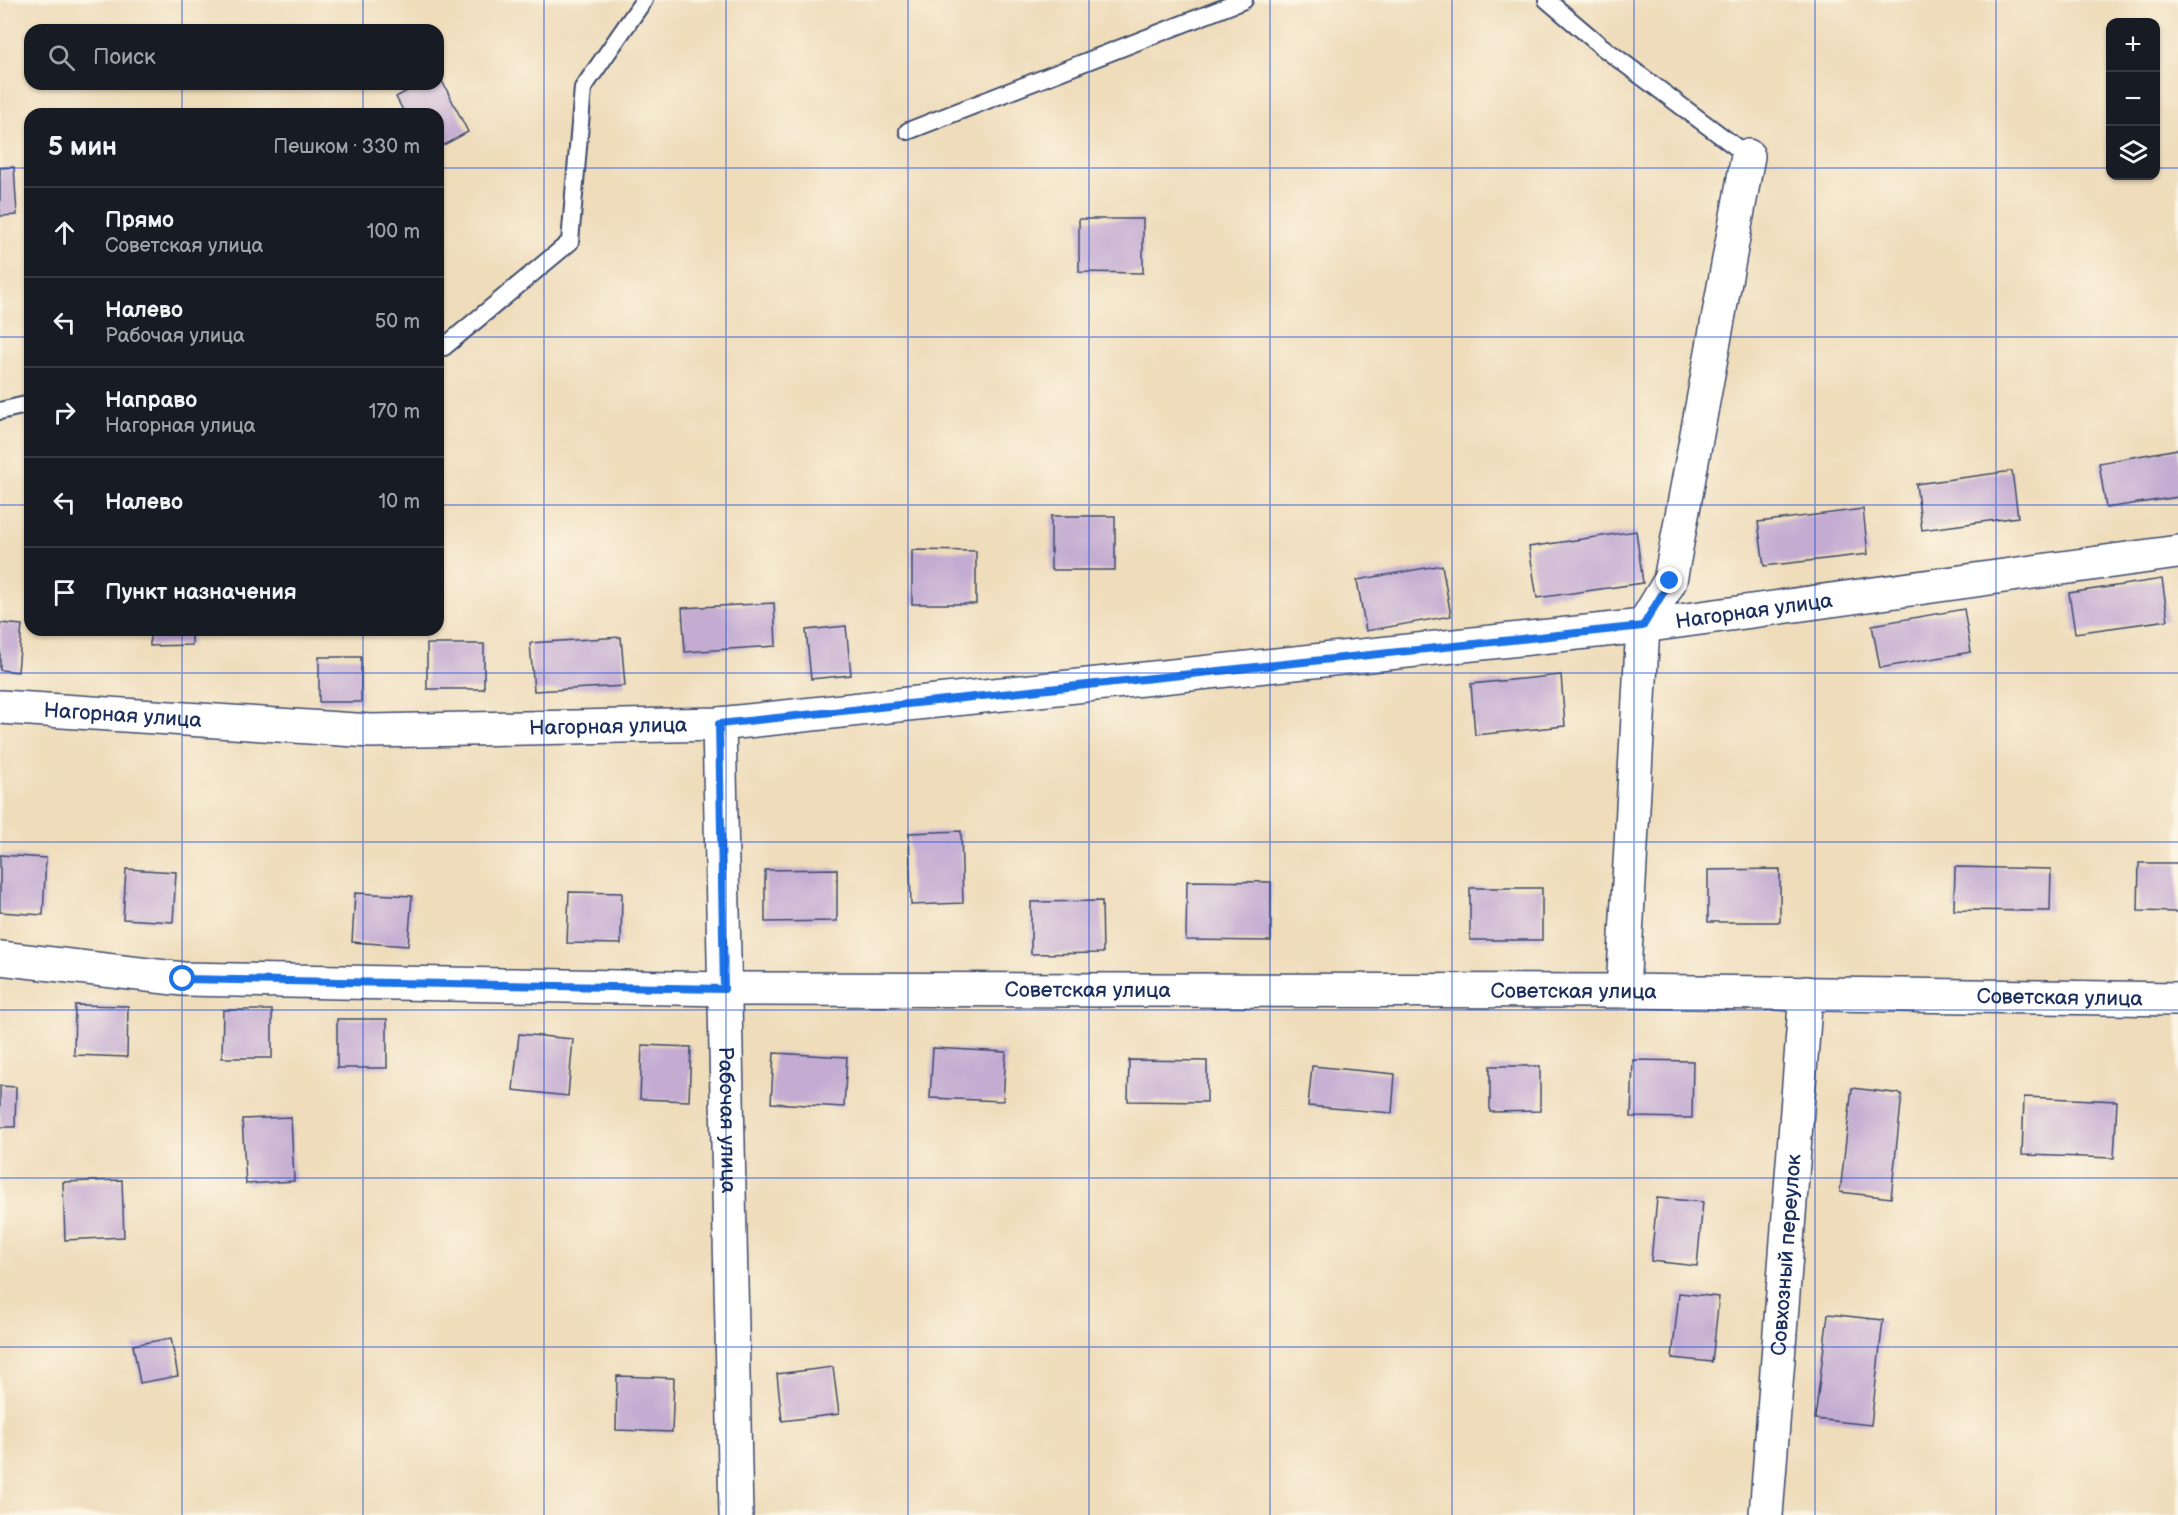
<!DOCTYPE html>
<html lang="ru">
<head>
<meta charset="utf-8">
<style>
	body { margin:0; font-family:"Balsamiq Sans",sans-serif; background:#242831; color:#f1f3f6 }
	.controls { position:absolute; right:18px; top:18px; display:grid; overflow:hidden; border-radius:12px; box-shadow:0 2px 4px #0004 }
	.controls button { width:54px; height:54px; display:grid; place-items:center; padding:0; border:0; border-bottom:2px solid #363941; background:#171b24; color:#f1f3f6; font:30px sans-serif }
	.stop { position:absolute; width:18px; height:18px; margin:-14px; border:4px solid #1a73e8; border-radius:50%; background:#fff }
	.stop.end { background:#1a73e8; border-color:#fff; box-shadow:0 2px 6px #0008 }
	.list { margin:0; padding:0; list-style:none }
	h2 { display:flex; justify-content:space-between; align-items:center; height:78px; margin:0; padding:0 24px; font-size:26px }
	h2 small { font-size:20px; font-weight:400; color:#9ea1a6 }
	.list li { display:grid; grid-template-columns:39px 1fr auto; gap:18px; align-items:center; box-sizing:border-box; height:90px; padding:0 24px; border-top:2px solid #363941 }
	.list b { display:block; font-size:22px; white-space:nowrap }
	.list p { margin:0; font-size:20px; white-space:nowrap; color:#9ea1a6 }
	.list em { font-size:20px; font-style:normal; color:#9ea1a6 }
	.icon { flex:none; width:33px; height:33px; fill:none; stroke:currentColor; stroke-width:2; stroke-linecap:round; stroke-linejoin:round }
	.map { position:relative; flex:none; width:2178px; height:1515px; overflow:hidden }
	.search { position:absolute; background:#171b24; box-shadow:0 2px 4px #0004; left:24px; top:24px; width:420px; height:66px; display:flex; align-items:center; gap:15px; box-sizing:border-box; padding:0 21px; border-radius:18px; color:#9ea1a6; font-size:22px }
	.panel { position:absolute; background:#171b24; box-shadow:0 2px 4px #0004; left:24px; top:108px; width:420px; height:528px; border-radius:18px }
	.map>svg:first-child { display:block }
	.building { fill:#c3abd2 }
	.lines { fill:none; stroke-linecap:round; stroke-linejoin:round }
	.lane-casing { stroke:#3b496c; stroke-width:20 }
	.street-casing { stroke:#3b496c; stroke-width:36 }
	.secondary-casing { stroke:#3b496c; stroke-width:36 }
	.lane { stroke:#fff; stroke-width:16 }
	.street { stroke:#fff; stroke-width:33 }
	.secondary { stroke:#fff; stroke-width:33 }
	.route { stroke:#1a73e8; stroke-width:8 }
	.grid { fill:none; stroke:#1d4ed8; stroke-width:1.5; stroke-opacity:0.55 }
	.labels { text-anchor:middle; stroke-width:5; stroke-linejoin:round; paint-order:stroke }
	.street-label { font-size:21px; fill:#1b2f5e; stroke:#fcf5e5 }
</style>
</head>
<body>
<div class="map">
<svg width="2178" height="1515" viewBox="0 0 2178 1515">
	<rect width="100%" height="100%" fill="#fcf5e5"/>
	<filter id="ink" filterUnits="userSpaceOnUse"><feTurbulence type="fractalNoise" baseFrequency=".0167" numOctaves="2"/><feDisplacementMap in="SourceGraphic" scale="12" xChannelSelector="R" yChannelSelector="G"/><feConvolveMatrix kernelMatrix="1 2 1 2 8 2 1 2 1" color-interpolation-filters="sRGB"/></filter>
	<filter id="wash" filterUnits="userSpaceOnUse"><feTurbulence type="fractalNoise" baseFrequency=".008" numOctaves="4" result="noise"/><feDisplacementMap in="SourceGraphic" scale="24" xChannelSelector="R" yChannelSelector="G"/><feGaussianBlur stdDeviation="1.35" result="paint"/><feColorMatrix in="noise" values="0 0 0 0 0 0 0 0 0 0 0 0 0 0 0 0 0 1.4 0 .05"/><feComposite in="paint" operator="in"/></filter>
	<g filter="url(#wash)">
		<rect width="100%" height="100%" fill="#eedcba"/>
		<g id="blocks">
			<path class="building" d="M438 73 468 132 438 148V114H405L396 97 420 84H438Z
				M14 167 17 215 0 216V168Z
				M1079 219H1143V273L1079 272Z
				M2178 449V497L2106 508 2099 463Z
				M2012 471 2018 517 1922 530 1916 484Z
				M1863 509 1868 554 1764 566 1758 522Z
				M1051 516H1115V570H1051Z
				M1636 531 1643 583 1537 598 1529 547Z
				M912 550 976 551V604H912Z
				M1442 565 1451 616 1366 631 1357 580Z
				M2162 579 2168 620 2075 633 2069 593Z
				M774 603 776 646 685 652 682 608Z
				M1964 609 1971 652 1880 668 1872 625Z
				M0 623 22 625 18 672 0 670Z
				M846 626 851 675 811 679 806 630Z
				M150 630H192V645L150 646Z
				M621 637 625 686 534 691 530 643Z
				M427 644H484V689H427Z
				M319 657H361V702H319Z
				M1561 675 1565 726 1475 735 1471 684Z
				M961 831 963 903 911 905 909 833Z
				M0 855 46 858 43 915 0 912Z
				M2139 863H2178V912L2138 911Z
				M1955 867 2051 869 2050 911 1954 910Z
				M126 869 176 872 173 922 123 919Z
				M837 869V921L765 922V870Z
				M1780 869V922H1708V870Z
				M1187 881 1271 882V941L1186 940Z
				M1470 888H1542V940H1470Z
				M569 892 622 893 621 944 567 943Z
				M355 893 412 896 408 946 352 942Z
				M1102 901 1103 953 1031 954V902Z
				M75 1005 128 1006 127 1057 74 1055Z
				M223 1010H272V1058H222Z
				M337 1019H387V1068H337Z
				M519 1034 573 1039 568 1096 513 1090Z
				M642 1045 691 1047 689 1101 640 1099Z
				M933 1048 1006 1052 1003 1101 930 1098Z
				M774 1053 847 1057 844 1107 771 1103Z
				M1129 1060 1207 1061V1102L1128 1101Z
				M1633 1060 1693 1061 1692 1118 1631 1117Z
				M1312 1066 1395 1074 1392 1113 1308 1106Z
				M1490 1066H1540V1111L1490 1112Z
				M0 1086 16 1087 15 1127H0Z
				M1852 1088 1902 1094 1891 1198 1840 1192Z
				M2024 1097 2117 1101 2114 1158 2022 1155Z
				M291 1117 294 1181 246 1184 242 1119Z
				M122 1180 124 1237 65 1240 63 1182Z
				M1657 1198 1703 1202 1697 1266 1651 1261Z
				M1679 1293 1719 1297 1712 1362 1672 1358Z
				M1828 1314 1883 1320 1871 1425 1815 1419Z
				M171 1338 178 1376 140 1383 133 1345Z
				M833 1367 839 1414 782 1421 777 1374Z
				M617 1376 674 1378 672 1432 616 1430Z"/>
		</g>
	</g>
	<g filter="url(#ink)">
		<use href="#blocks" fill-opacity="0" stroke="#3b496c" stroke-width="1.5"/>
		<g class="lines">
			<defs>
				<path id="lane" d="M1547 0 1601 46 1748 156
					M908 131 1244 0
					M438 347H444L570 242 583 88 644 0
					M0 411 30 404"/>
				<g id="street">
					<path id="s1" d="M0 707 371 731 719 724 1643 626 2178 552"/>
					<path id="s2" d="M719 724 736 1515"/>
					<path d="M1623 991 1643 626 1670 581 1748 156"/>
					<path id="s3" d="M1766 1515 1806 993"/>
				</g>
				<g id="secondary">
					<path id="s4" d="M0 958 183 979 725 989 1623 991 2178 999"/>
				</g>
			</defs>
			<use href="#lane" class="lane-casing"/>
			<use href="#street" class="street-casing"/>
			<use href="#secondary" class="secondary-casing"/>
			<use href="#lane" class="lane"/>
			<use href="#street" class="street"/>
			<use href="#secondary" class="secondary"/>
		</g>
	</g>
	<g class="lines" filter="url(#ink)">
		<path class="route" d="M183 979 724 989 719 724 1643 626 1670 581"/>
	</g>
	<path class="grid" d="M182 0V30M363 0V30M544 0V1515M726 0V1515M908 0V1515M1089 0V1515M1270 0V1515M1452 0V1515M1634 0V1515M1815 0V1515M1996 0V1515M182 84V114M363 84V114M0 168H30M438 168H2110M2156 168H2178M0 337H30M438 337H2178M0 505H30M438 505H2178M182 630V1515M363 630V1515M0 673H2178M0 842H2178M0 1010H2178M0 1178H2178M0 1347H2178"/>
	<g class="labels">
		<g class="street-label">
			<text dy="7" stroke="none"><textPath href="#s1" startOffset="1761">Нагорная улица</textPath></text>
			<text dy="7" stroke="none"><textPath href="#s1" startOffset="123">Нагорная улица</textPath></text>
			<text dy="7" stroke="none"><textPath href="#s1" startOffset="609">Нагорная улица</textPath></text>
			<text dy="7" stroke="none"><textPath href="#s4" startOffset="1089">Советская улица</textPath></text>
			<text dy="7" stroke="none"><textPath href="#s4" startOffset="1575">Советская улица</textPath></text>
			<text dy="7" stroke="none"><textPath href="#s4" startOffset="2061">Советская улица</textPath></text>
			<text dy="7" stroke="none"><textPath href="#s2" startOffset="396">Рабочая улица</textPath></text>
			<text dy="7" stroke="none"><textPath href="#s3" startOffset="261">Совхозный переулок</textPath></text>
		</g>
	</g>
</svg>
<div class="controls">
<button>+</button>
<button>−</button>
<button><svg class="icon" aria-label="layers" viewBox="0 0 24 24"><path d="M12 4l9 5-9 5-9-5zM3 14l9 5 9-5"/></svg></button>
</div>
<div class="stop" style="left:183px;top:979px"></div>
<div class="stop end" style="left:1670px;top:581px"></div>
<div class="search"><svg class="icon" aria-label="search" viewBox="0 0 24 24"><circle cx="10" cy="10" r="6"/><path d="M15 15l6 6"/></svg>Поиск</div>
<section class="panel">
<h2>5 мин<small>Пешком · 330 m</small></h2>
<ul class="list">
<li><svg class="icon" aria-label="ahead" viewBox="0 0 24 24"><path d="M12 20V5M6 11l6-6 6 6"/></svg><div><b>Прямо</b><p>Советская улица</p></div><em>100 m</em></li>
<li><svg class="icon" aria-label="left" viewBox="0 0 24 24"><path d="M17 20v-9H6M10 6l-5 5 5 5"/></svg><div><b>Налево</b><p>Рабочая улица</p></div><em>50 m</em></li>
<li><svg class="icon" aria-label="right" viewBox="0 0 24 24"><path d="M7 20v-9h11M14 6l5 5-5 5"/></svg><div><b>Направо</b><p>Нагорная улица</p></div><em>170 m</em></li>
<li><svg class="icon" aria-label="left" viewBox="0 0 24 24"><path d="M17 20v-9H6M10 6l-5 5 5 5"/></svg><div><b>Налево</b></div><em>10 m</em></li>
<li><svg class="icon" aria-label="arrive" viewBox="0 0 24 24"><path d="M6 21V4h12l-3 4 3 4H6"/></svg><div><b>Пункт назначения</b></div></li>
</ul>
</section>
</div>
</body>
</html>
